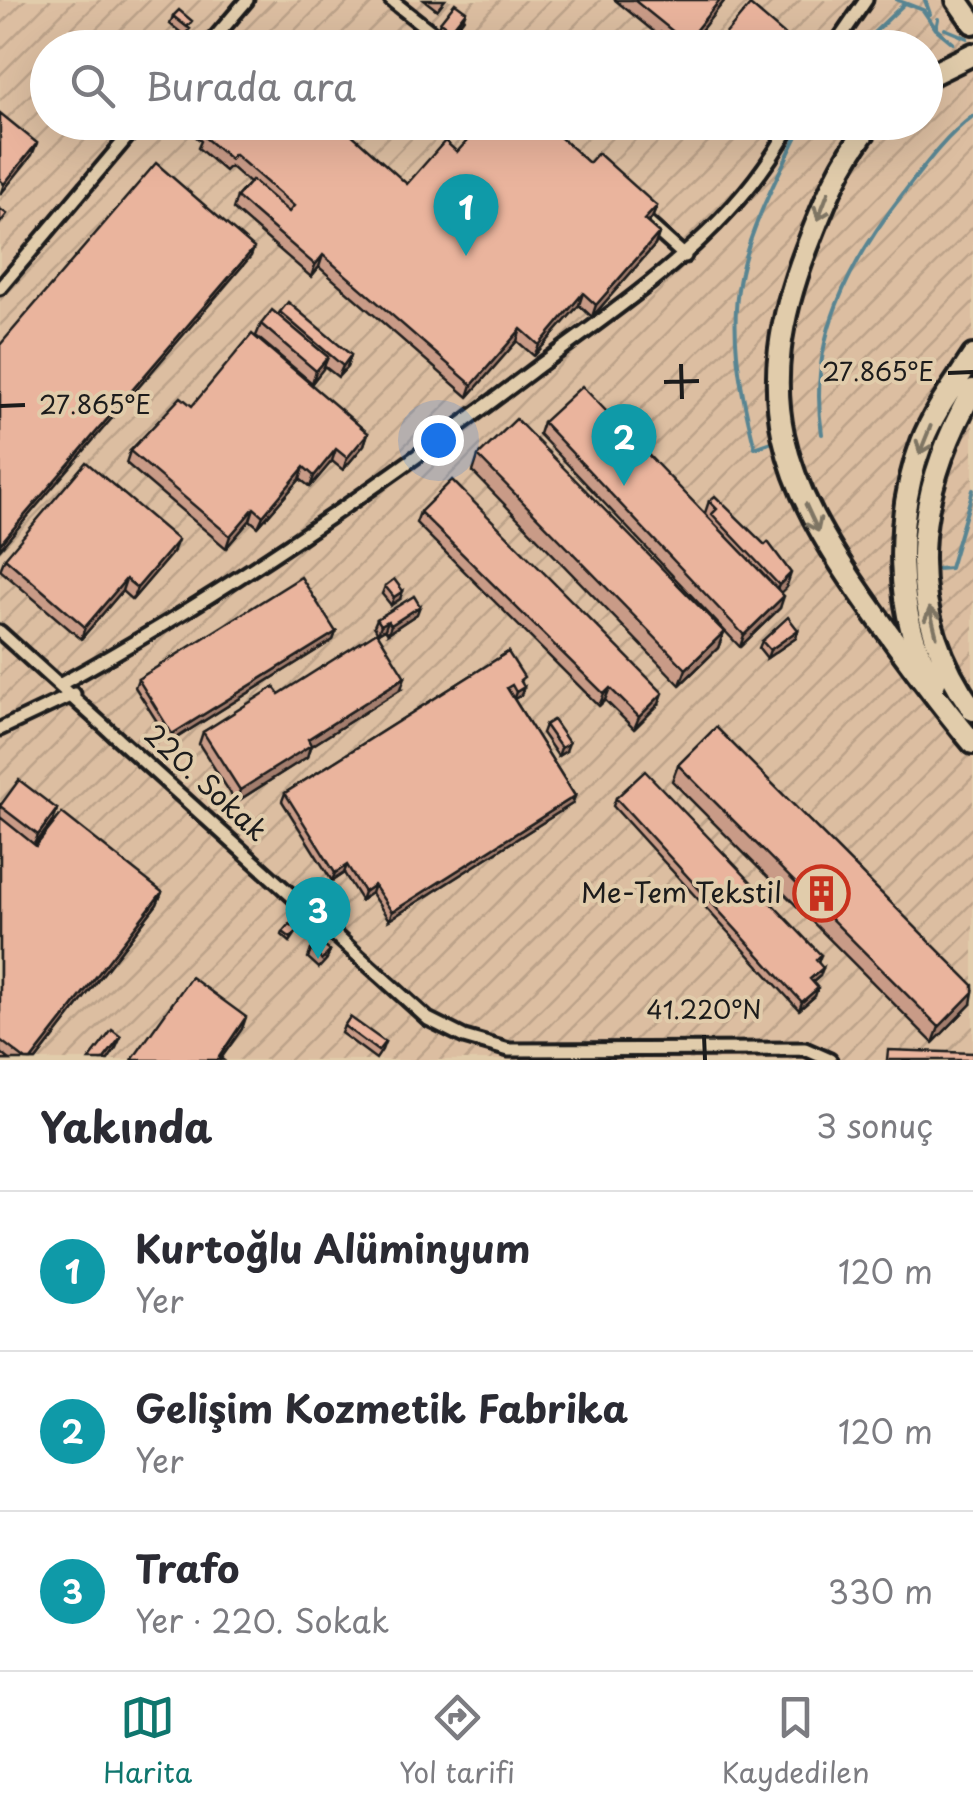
<!DOCTYPE html>
<html lang="tr">
<head>
<meta charset="utf-8">
<style>
	body { margin:0; font-family:"Playpen Sans",sans-serif; background:#f7f7f7; color:#2b2b33 }
	.you { position:absolute; left:438px; top:440px; width:35px; height:35px; margin:-25px; border:8px solid #fff; border-radius:50%; background:#1a73e8; box-shadow:0 0 0 15px #1a73e833 }
	.badge { display:grid; place-items:center; width:65px; height:65px; border-radius:50%; background:#0f766e; color:#fff; font-size:32px; font-weight:700 }
	.pin { position:absolute; translate:-50% -82px; filter:drop-shadow(0 2px 5px #0008) }
	.pin::after { content:''; position:absolute; top:52px; width:35px; height:30px; background:inherit; clip-path:polygon(0 0,100% 0,50% 100%) }
	.list { margin:0; padding:0; list-style:none }
	h2 { display:flex; justify-content:space-between; align-items:center; height:130px; margin:0; padding:0 40px; font-size:42px }
	h2 small { font-size:32px; font-weight:400; color:#7c7c81 }
	.list li { display:grid; grid-template-columns:65px 1fr auto; gap:30px; align-items:center; box-sizing:border-box; height:160px; padding:0 40px; border-top:2px solid #e1e1e2 }
	.list b { display:block; font-size:38px; white-space:nowrap }
	.list p { margin:0; font-size:32px; white-space:nowrap; color:#7c7c81 }
	.list em { font-size:32px; font-style:normal; color:#7c7c81 }
	.icon { flex:none; width:55px; height:55px; fill:none; stroke:currentColor; stroke-width:2; stroke-linecap:round; stroke-linejoin:round }
	.map { position:relative; flex:none; width:973px; height:1060px; overflow:hidden }
	.search { position:absolute; background:#fff; box-shadow:0 10px 40px #0002; left:30px; right:30px; top:30px; height:110px; display:flex; align-items:center; gap:25px; box-sizing:border-box; padding:0 35px; border-radius:55px; color:#7c7c81; font-size:38px }
	.sheet { height:610px; background:#fff }
	nav { display:flex; justify-content:space-around; align-items:center; box-sizing:border-box; height:140px; border-top:2px solid #e1e1e2; background:#fff; font-size:28px; color:#7c7c81 }
	nav a { display:grid; justify-items:center; gap:5px }
	nav .on { color:#0f766e }
	.map>svg:first-child { display:block }
	.industrial { fill:url(#industrial-furrows); fill-rule:evenodd }
	.lines { fill:none; stroke-linecap:round; stroke-linejoin:round }
	.stream { stroke:#598592; stroke-width:4 }
	.minor-casing { stroke:#1c1c1c; stroke-width:19 }
	.motorway-casing { stroke:#1c1c1c; stroke-width:28 }
	.minor { stroke:#e1ccab; stroke-width:11 }
	.motorway { stroke:#e1ccab; stroke-width:20 }
	.wall { fill:#c99b87; stroke:#1c1c1c; stroke-width:2.5 }
	.shaded-wall { fill:#a47e6e; stroke:#1c1c1c; stroke-width:2.5 }
	.building { fill:#eab49d; stroke:#1c1c1c; stroke-width:2.5 }
	.oneway { stroke:#7e7464 }
	.ticks { fill:none; stroke:#1c1c1c; stroke-width:4 }
	.labels { text-anchor:middle; stroke-width:8; stroke-linejoin:round; paint-order:stroke }
	.street-label { font-size:28px; fill:#1c1c1c; stroke:#e1ccab }
	.poi-label { font-size:28px; fill:#1c1c1c; stroke:#e1ccab; text-anchor:end }
	.ticks-label { font-size:25px; text-anchor:middle; fill:#1c1c1c; stroke:#e1ccab; stroke-width:8; stroke-linejoin:round; paint-order:stroke }
</style>
</head>
<body>
<div class="map">
<svg width="973" height="1060" viewBox="0 0 973 1060">
	<defs>
		<pattern id="industrial-furrows" width="10" height="10" patternUnits="userSpaceOnUse" patternTransform="scale(2.5)"><rect width="10" height="10" fill="#dcbea1"/><path d="M-1 1l2-2M0 10L10 0M9 11l2-2" fill="none" stroke="#bca38a"/></pattern>
	</defs>
	<rect width="100%" height="100%" fill="#e1ccab"/>
	<filter id="ink" filterUnits="userSpaceOnUse"><feTurbulence type="fractalNoise" baseFrequency=".01" numOctaves="2"/><feDisplacementMap in="SourceGraphic" scale="20" xChannelSelector="R" yChannelSelector="G"/><feConvolveMatrix kernelMatrix="1 2 1 2 8 2 1 2 1" color-interpolation-filters="sRGB"/></filter>
	<g filter="url(#ink)">
		<path class="industrial" d="M0 0H973V1060H0ZM48 48H926V122H48Z"/>
		<g class="lines">
			<path class="stream" d="M897 0 923 10 936 29
				M925 0 930 14
				M938 19 936 29 953 43
				M945 29 967 38
				M858 48 904 4
				M822 434C807 340 849 263 905 191 925 165 946 136 973 116
				M775 441 755 448C716 296 737 257 804 122
				M937 569 950 568 973 490"/>
			<defs>
				<path id="minor" d="M391 0 452 48
					M206 48 247 0
					M833 48 866 0
					M638 214 685 256
					M0 288 140 122
					M0 632 428 1019 464 1037 509 1050 805 1049 830 1060
					M61 684C226 593 381 485 531 372 627 300 735 232 792 122
					M0 729 74 694"/>
				<path id="motorway" d="M957 0 973 23
					M926 77 973 54
					M872 122C840 162 824 203 806 250 750 396 781 481 867 603 901 651 935 698 973 743
					M973 390C914 494 899 607 973 710
					M935 683C892 617 895 513 922 442 934 411 955 384 973 356"/>
			</defs>
			<use href="#minor" class="minor-casing"/>
			<use href="#motorway" class="motorway-casing"/>
			<use href="#minor" class="minor"/>
			<use href="#motorway" class="motorway"/>
		</g>
		<path class="wall" d="M424 0H445L437 10Z
			M615 0H725L687 48H648L658 35Z
			M173 16 190 29 184 35 170 24Z
			M463 19 448 38 437 30 440 22Z
			M197 122 407 184 457 152 589 163 657 206 652 218 648 223 659 233 655 245 592 317 579 305 534 356 517 341 468 397 319 267 311 277 233 209 237 197 249 183 230 166 225 171 198 148 201 141 193 134Z
			M280 312 351 355 347 367 338 377 324 366 312 383 256 336 261 324 278 315Z
			M192 406 368 433 364 445 343 470 332 461 310 487 300 479 258 527 250 520 226 548 126 463 130 451Z
			M543 422 705 513 709 501 786 588 781 593 780 608 740 647 539 434Z
			M478 456 724 632 718 648 680 685 473 472Z
			M420 512 659 704 634 729 605 700 599 706 416 523Z
			M173 552 132 600 122 591 81 639 0 570 5 558Z
			M385 586 400 599 391 605 382 594Z
			M417 614 388 633 385 629 378 633 374 626 377 619Z
			M798 630 796 638 767 658 759 648 762 641Z
			M336 632 333 640 170 742 135 687 138 679Z
			M508 652 522 683 521 695 514 699 575 796 572 804 389 920 371 893 361 900 344 873 332 881 282 801 285 793Z
			M401 689 310 747 307 757 236 802 199 744 203 732 279 694Z
			M545 725 566 751 558 756 542 733Z
			M678 765 971 1004 933 1043 672 781Z
			M616 798 821 955 818 963 820 976 813 982 815 996 799 1010 613 806Z
			M0 804 57 809 53 821 35 845 162 892 157 904 36 1060H0Z
			M298 930 290 942 282 935 283 932Z
			M311 950 330 951 327 959 319 968 308 958Z
			M344 1026 385 1042 382 1050 376 1059 341 1033Z"/>
		<path class="shaded-wall" d="M720 0H725L687 48H684L686 42Z
			M466 11 463 19 448 38 451 30Z
			M37 143 32 155 0 195 4 184Z
			M657 206 652 218 640 232 644 220Z
			M659 233 655 245 592 317 596 305Z
			M254 248 251 256 0 549V544Z
			M323 255 319 267 311 277 315 265Z
			M583 293 579 305 534 356 539 345Z
			M521 329 517 341 468 397 472 385Z
			M351 355 347 367 338 377 343 366Z
			M328 357 323 369 312 383 316 371Z
			M368 433 364 445 343 470 347 458Z
			M336 449 332 461 310 487 314 476Z
			M304 467 300 479 258 527 263 516Z
			M254 508 250 520 226 548 230 536Z
			M178 540 173 552 132 600 137 588Z
			M791 573 786 588 773 600 779 585Z
			M126 579 122 591 81 639 85 627Z
			M403 591 400 599 391 605 394 597Z
			M784 596 780 608 740 647 744 635Z
			M420 606 417 614 388 633 391 625Z
			M388 621 385 629 378 633 381 625Z
			M798 630 796 638 767 658 770 650Z
			M336 632 333 640 170 742 172 734Z
			M724 632 718 648 680 685 686 669Z
			M405 677 401 689 310 747 307 757 236 802 240 790 308 739Z
			M524 687 521 695 513 700 516 692Z
			M610 688 605 700 599 706 604 694Z
			M663 693 659 704 634 729 639 717Z
			M569 743 566 751 558 756 561 748Z
			M575 796 572 804 389 920 392 912Z
			M57 809 53 821 33 847 38 835Z
			M347 865 344 873 332 881 335 873Z
			M374 885 371 893 361 900 364 892Z
			M162 892 157 904 36 1060H31Z
			M823 968 820 976 807 987 810 979Z
			M818 988 815 996 799 1010 802 1002Z
			M973 992 971 1004 933 1043 939 1027Z
			M246 1017 242 1029 220 1060 219 1057Z
			M121 1037 116 1048 108 1060H103Z"/>
		<path class="building" d="M634 0H720L686 42Z
			M455 3 466 11 451 30 440 22Z
			M750 5 800 48H714Z
			M179 10 192 21 187 27 173 16Z
			M661 32 679 48H648Z
			M0 113 37 143 4 184 0 180Z
			M198 122H338L407 184 445 141 457 152 484 122H543L589 163 598 153 657 206 644 220 659 233 596 305 583 293 539 345 521 329 472 385 323 255 315 265 237 197 252 180 289 212 294 206 234 154 230 159 203 136 205 129Z
			M156 163 254 248 0 544V345Z
			M0 209 7 214 0 223Z
			M288 302 351 355 343 366 280 312Z
			M272 310 328 357 316 371 261 324Z
			M252 334 368 433 347 458 336 449 314 476 304 467 263 516 254 508 230 536 130 451 181 397 192 406Z
			M582 386 784 596 744 635 543 422Z
			M516 419 724 632 686 669 478 456Z
			M86 462 178 540 137 588 126 579 85 627 5 558Z
			M452 480 663 693 639 717 610 688 604 694 420 512Z
			M715 496 765 545 768 542 791 573 779 585 712 514 717 509 709 501Z
			M301 577 336 632 172 734 138 679Z
			M394 579 403 591 394 597 385 586Z
			M414 596 420 606 391 625 388 621 381 625 377 619Z
			M788 617 798 630 770 650 762 641Z
			M377 632 405 677 308 739 311 745 240 790 203 732 274 687 279 694Z
			M508 652 524 677 520 680 524 687 516 692 512 685 507 688 575 796 392 912 374 885 364 892 347 865 335 873 285 793Z
			M553 720 569 743 561 748 545 725Z
			M716 727 973 985V992L939 1027 678 765Z
			M645 771 821 955 816 960 823 968 810 979 818 988 802 1002 616 798Z
			M19 780 57 809 38 835 0 806Z
			M62 813 162 892 31 1060H26L0 1040V817L36 846Z
			M290 924 298 930 291 938 283 932Z
			M318 941 330 951 322 960 311 950Z
			M191 977 246 1017 219 1057 223 1060H132Z
			M350 1017 385 1042 378 1051 344 1026Z
			M112 1030 121 1037 103 1060H89Z
			M888 1050 973 1053V1060H887Z
			M0 1052 10 1060H0Z"/>
		<defs><path id="oneway-shaft" d="M-6 0H5M1.5-3L5.5 0L1.5 3" fill="none" stroke-width="1.6" stroke-linecap="round" stroke-linejoin="round" transform="scale(2.5)"/></defs>
		<g class="oneway">
			<use href="#oneway-shaft" transform="translate(823 206) rotate(111)"/>
			<use href="#oneway-shaft" transform="translate(925 440) rotate(112)"/>
			<use href="#oneway-shaft" transform="translate(812 518) rotate(65)"/>
			<use href="#oneway-shaft" transform="translate(933 622) rotate(-104)"/>
		</g>
	</g>
	<path class="ticks" d="M681 364 682 399M948 373 973 372M664 382 699 381M0 406 25 405M704 1035 705 1060"/>
	<defs>
		<symbol id="building-ring" viewBox="-11 -11 22 22"><circle r="9.5" fill="#e1ccab" stroke="#c8321e" stroke-width="1.5"/><path d="M-4-6H4V6H1V3H-1V6H-4ZM-2.5-4.3h1.7v1.8h-1.7ZM.8-4.3h1.7v1.8H.8ZM-2.5-1h1.7V.8h-1.7ZM.8-1h1.7V.8H.8Z" fill="#c8321e"/></symbol>
	</defs>
	<g fill-rule="evenodd">
		<use href="#building-ring" x="790" y="862" width="63" height="63"/>
	</g>
	<g class="labels">
		<g class="street-label">
			<text transform="translate(206 783) rotate(43)" y="10">220. Sokak</text>
		</g>
		<g class="poi-label">
			<text x="782" y="903">Me-Tem Tekstil</text>
		</g>
	</g>
	<g class="ticks-label">
		<text x="878" y="381">27.865°E</text>
		<text x="95" y="414">27.865°E</text>
		<text x="704" y="1019">41.220°N</text>
	</g>
</svg>
<div class="you"></div>
<div class="pin badge" style="left:466px;top:256px;background:#0f9aa8">1</div>
<div class="pin badge" style="left:624px;top:486px;background:#0f9aa8">2</div>
<div class="pin badge" style="left:318px;top:959px;background:#0f9aa8">3</div>
<div class="search"><svg class="icon" aria-label="search" viewBox="0 0 24 24"><circle cx="10" cy="10" r="6"/><path d="M15 15l6 6"/></svg>Burada ara</div>
</div>
<section class="sheet">
<h2>Yakında<small>3 sonuç</small></h2>
<ul class="list">
<li><span class="badge" style="background:#0f9aa8">1</span><div><b>Kurtoğlu Alüminyum</b><p>Yer</p></div><em>120 m</em></li>
<li><span class="badge" style="background:#0f9aa8">2</span><div><b>Gelişim Kozmetik Fabrika</b><p>Yer</p></div><em>120 m</em></li>
<li><span class="badge" style="background:#0f9aa8">3</span><div><b>Trafo</b><p>Yer · 220. Sokak</p></div><em>330 m</em></li>
</ul>
</section>
<nav>
<a class="on"><svg class="icon" aria-label="map" viewBox="0 0 24 24"><path d="M3 6l6-2 6 2 6-2v14l-6 2-6-2-6 2zM9 4v14M15 6v14"/></svg>Harita</a>
<a><svg class="icon" aria-label="directions" viewBox="0 0 24 24"><path d="M12 3l9 9-9 9-9-9zM9 14v-3h6M13 9l2 2-2 2"/></svg>Yol tarifi</a>
<a><svg class="icon" aria-label="saved" viewBox="0 0 24 24"><path d="M7 4h10v16l-5-4-5 4z"/></svg>Kaydedilen</a>
</nav>
</body>
</html>
